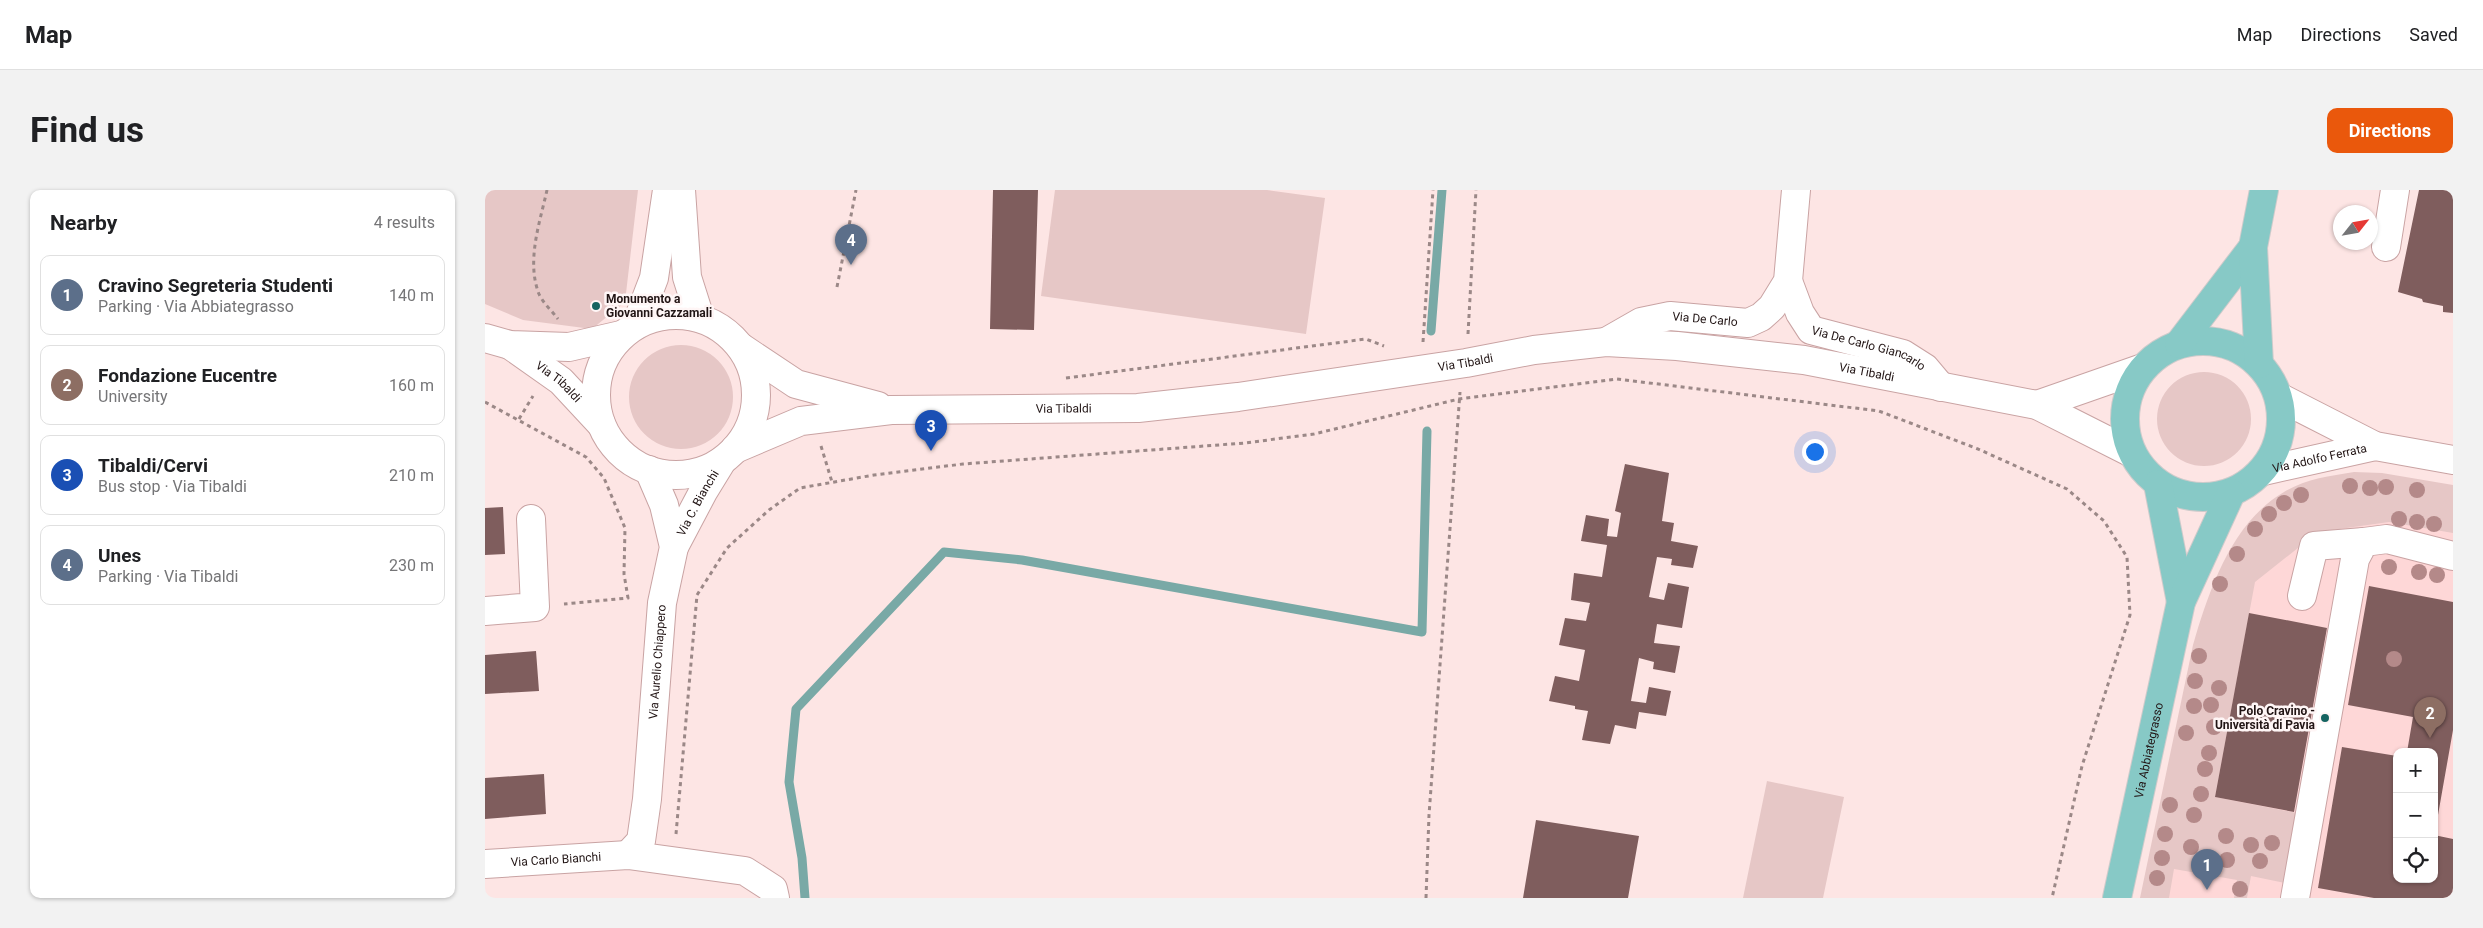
<!DOCTYPE html>
<html lang="en">
<head>
<meta charset="utf-8">
<style>
	body { margin:0; font-family:Roboto,sans-serif; background:#f2f2f2; color:#202124 }
	.controls { position:absolute; right:15px; bottom:15px; display:grid; overflow:hidden; border-radius:10px; box-shadow:0 1px 4px #0004 }
	.controls button { width:45px; height:45px; display:grid; place-items:center; padding:0; border:0; border-bottom:1px solid #e0e0e0; background:#fff; color:#202124; font:25px sans-serif }
	.compass { position:absolute; left:1848px; top:15px; width:45px; height:45px; border-radius:50%; background:#fff; box-shadow:0 1px 4px #0004; rotate:59deg }
	.you { position:absolute; left:1329px; top:261px; width:18px; height:18px; margin:-12px; border:4px solid #fff; border-radius:50%; background:#1a73e8; box-shadow:0 0 0 8px #1a73e833 }
	.badge { display:grid; place-items:center; width:32px; height:32px; border-radius:50%; background:#ea580c; color:#fff; font-size:16px; font-weight:700 }
	.pin { position:absolute; translate:-50% -41px; filter:drop-shadow(0 1px 2px #0008) }
	.pin::after { content:''; position:absolute; top:26px; width:18px; height:15px; background:inherit; clip-path:polygon(0 0,100% 0,50% 100%) }
	.list { margin:0; padding:0; list-style:none }
	h2 { display:flex; justify-content:space-between; align-items:center; height:65px; margin:0; padding:0 20px; font-size:21px }
	h2 small { font-size:16px; font-weight:400; color:#757577 }
	.list li { display:grid; grid-template-columns:32px 1fr auto; gap:15px; align-items:center; box-sizing:border-box; height:80px; margin:0 10px 10px; padding:0 10px; border:1px solid #e0e0e0; border-radius:10px }
	.list b { display:block; font-size:19px; white-space:nowrap }
	.list p { margin:0; font-size:16px; white-space:nowrap; color:#757577 }
	.list em { font-size:16px; font-style:normal; color:#757577 }
	.icon { flex:none; width:28px; height:28px; fill:none; stroke:currentColor; stroke-width:2; stroke-linecap:round; stroke-linejoin:round }
	.map { position:relative; flex:none; width:1968px; height:708px; overflow:hidden; border-radius:10px }
	header { display:flex; align-items:center; gap:30px; box-sizing:border-box; height:70px; padding:0 25px; background:#fff; border-bottom:1px solid #e0e0e0 }
	header strong { font-size:24px }
	nav { display:flex; gap:28px; margin-inline-start:auto; font-size:18px }
	.intro { display:flex; align-items:center; justify-content:space-between; box-sizing:border-box; height:120px; padding:0 30px }
	h1 { margin:0; font-size:35px }
	.button { padding:12px 22px; border-radius:10px; background:#ea580c; color:#fff; font-size:18px; font-weight:700 }
	main { display:flex; gap:30px; padding:0 30px }
	aside { flex:1; background:#fff; border-radius:10px; box-shadow:0 1px 4px #0004 }
	.map>svg:first-child { display:block }
	.built { fill:#fed7d7; fill-rule:evenodd }
	.green { fill:#e6c7c6 }
	.lines { fill:none; stroke-linecap:round; stroke-linejoin:round }
	.stream { stroke:#79a9a6; stroke-width:9 }
	.building { fill:#7f5d5d }
	.minor-casing { stroke:#c9a3a3; stroke-width:30 }
	.major-casing { stroke:#cecbcb; stroke-width:30 }
	.path { stroke:#9b8887; stroke-width:3; stroke-dasharray:4 4; stroke-linecap:butt }
	.minor { stroke:#fff; stroke-width:28 }
	.major { stroke:#87c9c6; stroke-width:28 }
	.tree { fill:#b48989 }
	.poi-dot { fill:#156461; stroke:#fff6f6; stroke-width:2 }
	.labels { text-anchor:middle; stroke-width:5; stroke-linejoin:round; paint-order:stroke }
	.poi-label { font-size:12px; font-weight:bold; fill:#211414; stroke:#fff6f6; text-anchor:start }
	.street-label { font-size:12px; fill:#211414; stroke:#fff6f6 }
</style>
</head>
<body>
<header>
<strong>Map</strong>
<nav><a>Map</a><a>Directions</a><a>Saved</a></nav>
</header>
<div class="intro"><h1>Find us</h1><a class="button">Directions</a></div>
<main>
<aside>
<h2>Nearby<small>4 results</small></h2>
<ul class="list">
<li><span class="badge" style="background:#5c6f8a">1</span><div><b>Cravino Segreteria Studenti</b><p>Parking · Via Abbiategrasso</p></div><em>140 m</em></li>
<li><span class="badge" style="background:#8d6e63">2</span><div><b>Fondazione Eucentre</b><p>University</p></div><em>160 m</em></li>
<li><span class="badge" style="background:#1a4fb4">3</span><div><b>Tibaldi/Cervi</b><p>Bus stop · Via Tibaldi</p></div><em>210 m</em></li>
<li><span class="badge" style="background:#5c6f8a">4</span><div><b>Unes</b><p>Parking · Via Tibaldi</p></div><em>230 m</em></li>
</ul>
</aside>
<div class="map">
<svg width="1968" height="708" viewBox="0 0 1968 708">
	<rect width="100%" height="100%" fill="#fde5e4"/>
	<path class="built" d="M1968 320V708H1679L1729 458 1795 339ZM1912 562H1949V689H1912Z"/>
	<path class="green" d="M0 0H153L140 112 107 139 38 130 0 114Z
		M570 0H782L840 8 821 144 556 106Z
		M144 207a52 52 0 1 1 104 0a52 52 0 1 1-104 0Z
		M1672 229a47 47 0 1 1 94 0a47 47 0 1 1-94 0Z
		M1869 282 1897 283 1968 295V343L1904 332 1833 342 1770 392 1730 607 1812 623 1800 693 1766 686 1762 708H1749L1752 690 1689 679 1684 708H1655L1708 455C1724 400 1747 332 1799 302 1821 289 1844 286 1869 282Z
		M1282 591 1359 607 1338 708H1258Z"/>
	<g class="lines">
		<path class="stream" d="M946 141 957 0
			M320 708 317 668 304 592 311 519 459 362 537 370 937 442 942 241"/>
	</g>
	<path class="building" d="M508 0H553L549 140 505 139Z
		M1934 0H1968V123L1958 122V116L1938 112 1937 109 1913 102Z
		M1140 274 1184 283 1177 331 1189 333 1186 351 1213 356 1208 378 1186 375 1187 369 1172 367 1164 407 1179 410 1183 393 1204 397 1197 438 1172 434 1169 453 1195 456 1190 483 1168 479 1169 472 1154 468 1146 511 1161 513 1164 497 1186 501 1181 526 1154 522 1151 539 1130 535 1125 554 1097 550 1103 521 1090 519V516L1064 511 1070 486 1094 491 1100 460 1074 455 1080 428 1101 431 1105 413 1086 410 1089 383 1117 387 1122 355 1096 351 1101 325 1124 329 1122 346 1132 347 1136 323 1130 321Z
		M18 317 20 364 0 365V318Z
		M1884 396 1968 412V540L1950 642 1949 562H1922L1928 527 1863 515Z
		M1764 423 1842 438 1809 622 1730 607Z
		M51 461 54 501 0 504V465Z
		M1857 557 1912 566V689H1949V645L1968 649V708H1889L1833 698Z
		M59 584 61 624 0 629V588Z
		M1051 630 1154 646 1143 708H1038Z"/>
	<g class="lines">
		<defs>
			<g id="minor">
				<path d="M196 0 202 87 215 128"/>
				<path d="M1901 57 1910 0"/>
				<path id="s1" d="M1303 91 1315 123 1326 140 1418 164 1440 178 1456 197"/>
				<circle cx="191" cy="205" r="80"/>
				<path d="M151 135 169 88 182 0"/>
				<path d="M0 148 25 155 84 157 136 145"/>
				<path id="s2" d="M1121 152 1156 132 1185 126 1263 133 1276 127 1287 117 1303 91 1311 0"/>
				<path id="s3" d="M25 155 76 191 116 234"/>
				<path d="M257 158 311 194 393 216"/>
				<path d="M1794 207 1890 256 1968 270"/>
				<path d="M1552 215 1658 178"/>
				<path id="s4" d="M250 259 316 231 406 220 653 218 753 207 981 173 1049 160 1121 152 1192 156 1319 170 1552 215 1647 263"/>
				<path id="s5" d="M1778 281 1890 256"/>
				<path id="s6" d="M189 357 218 302 237 271"/>
				<path d="M1817 406 1829 356 1879 352"/>
				<path d="M0 421 50 417 46 329"/>
				<path id="s7" d="M143 665 156 651 162 609 177 413 189 357 179 315 164 280"/>
				<path id="s8" d="M0 674 143 665 260 681 288 699 290 708"/>
				<path d="M1810 708 1870 369 1879 352 1902 349 1968 366"/>
			</g>
			<g id="major">
				<circle cx="1718" cy="229" r="78"/>
				<path d="M1694 154 1768 57"/>
				<path d="M1774 174 1768 57 1779 0"/>
				<path d="M1673 294 1696 412"/>
				<path id="s9" d="M1632 708 1696 412 1746 303"/>
			</g>
		</defs>
		<use href="#minor" class="minor-casing"/>
		<use href="#major" class="major-casing"/>
		<path class="path" d="M62 0C55 32 41 71 54 104 58 113 67 121 73 129
			M352 97 371 0
			M983 144 991 0
			M938 152 948 0
			M581 188 881 149 899 156
			M0 212 101 267 119 288 140 338 139 384 143 408 79 414
			M34 229 48 206
			M336 256 347 292
			M191 644 212 405 242 358 284 320 315 298 389 285 478 274 760 253 829 244 974 209 1132 189 1394 221 1493 259 1582 299 1619 331 1642 367 1645 425 1597 576 1567 708
			M941 708 944 625 975 202"/>
		<use href="#minor" class="minor"/>
		<use href="#major" class="major"/>
	</g>
	<g class="tree">
		<circle cx="1865" cy="296" r="8"/>
		<circle cx="1901" cy="297" r="8"/>
		<circle cx="1885" cy="298" r="8"/>
		<circle cx="1932" cy="300" r="8"/>
		<circle cx="1816" cy="305" r="8"/>
		<circle cx="1799" cy="313" r="8"/>
		<circle cx="1784" cy="324" r="8"/>
		<circle cx="1914" cy="329" r="8"/>
		<circle cx="1932" cy="332" r="8"/>
		<circle cx="1949" cy="334" r="8"/>
		<circle cx="1770" cy="339" r="8"/>
		<circle cx="1752" cy="364" r="8"/>
		<circle cx="1904" cy="377" r="8"/>
		<circle cx="1934" cy="382" r="8"/>
		<circle cx="1952" cy="385" r="8"/>
		<circle cx="1735" cy="394" r="8"/>
		<circle cx="1714" cy="466" r="8"/>
		<circle cx="1909" cy="469" r="8"/>
		<circle cx="1710" cy="491" r="8"/>
		<circle cx="1734" cy="498" r="8"/>
		<circle cx="1726" cy="515" r="8"/>
		<circle cx="1709" cy="516" r="8"/>
		<circle cx="1729" cy="537" r="8"/>
		<circle cx="1701" cy="543" r="8"/>
		<circle cx="1724" cy="563" r="8"/>
		<circle cx="1720" cy="579" r="8"/>
		<circle cx="1716" cy="604" r="8"/>
		<circle cx="1685" cy="615" r="8"/>
		<circle cx="1709" cy="625" r="8"/>
		<circle cx="1680" cy="644" r="8"/>
		<circle cx="1741" cy="646" r="8"/>
		<circle cx="1787" cy="653" r="8"/>
		<circle cx="1766" cy="655" r="8"/>
		<circle cx="1706" cy="657" r="8"/>
		<circle cx="1677" cy="668" r="8"/>
		<circle cx="1742" cy="670" r="8"/>
		<circle cx="1775" cy="671" r="8"/>
		<circle cx="1672" cy="688" r="8"/>
		<circle cx="1755" cy="699" r="8"/>
	</g>
	<g class="poi-dot">
		<circle cx="111" cy="116" r="5"/>
		<circle cx="1840" cy="528" r="5"/>
	</g>
	<g class="labels">
		<g class="poi-label">
			<text x="121" y="113">Monumento a<tspan x="121" dy="14">Giovanni Cazzamali</tspan></text>
			<text x="1830" y="525" text-anchor="end">Polo Cravino -<tspan x="1830" dy="14">Università di Pavia</tspan></text>
		</g>
		<g class="street-label">
			<text dy="4" stroke="none"><textPath href="#s2" startOffset="105">Via De Carlo</textPath></text>
			<text dy="4" stroke="none"><textPath href="#s1" startOffset="115">Via De Carlo Giancarlo</textPath></text>
			<text dy="4" stroke="none"><textPath href="#s4" startOffset="740">Via Tibaldi</textPath></text>
			<text dy="4" stroke="none"><textPath href="#s4" startOffset="1145">Via Tibaldi</textPath></text>
			<text dy="4" stroke="none"><textPath href="#s3" startOffset="61">Via Tibaldi</textPath></text>
			<text dy="4" stroke="none"><textPath href="#s4" startOffset="335">Via Tibaldi</textPath></text>
			<text dy="4" stroke="none"><textPath href="#s5" startOffset="58">Via Adolfo Ferrata</textPath></text>
			<text dy="4" stroke="none"><textPath href="#s6" startOffset="50">Via C. Bianchi</textPath></text>
			<text dy="4" stroke="none"><textPath href="#s7" startOffset="199">Via Aurelio Chiappero</textPath></text>
			<text dy="4" stroke="none"><textPath href="#s9" startOffset="151">Via Abbiategrasso</textPath></text>
			<text dy="4" stroke="none"><textPath href="#s8" startOffset="71">Via Carlo Bianchi</textPath></text>
		</g>
	</g>
</svg>
<div class="controls">
<button>+</button>
<button>−</button>
<button><svg class="icon" aria-label="locate" viewBox="0 0 24 24"><circle cx="12" cy="12" r="6"/><path d="M12 2v4M12 18v4M2 12h4M18 12h4"/></svg></button>
</div>
<svg class="compass" viewBox="-18 -18 36 36"><path d="M0-13l5 13h-10z" fill="#e53935"/><path d="M0 13l5-13h-10z" fill="#757577"/></svg>
<div class="you"></div>
<div class="pin badge" style="left:1722px;top:700px;background:#5c6f8a">1</div>
<div class="pin badge" style="left:1945px;top:548px;background:#8d6e63">2</div>
<div class="pin badge" style="left:446px;top:261px;background:#1a4fb4">3</div>
<div class="pin badge" style="left:366px;top:75px;background:#5c6f8a">4</div>
</div>
</main>
</body>
</html>
